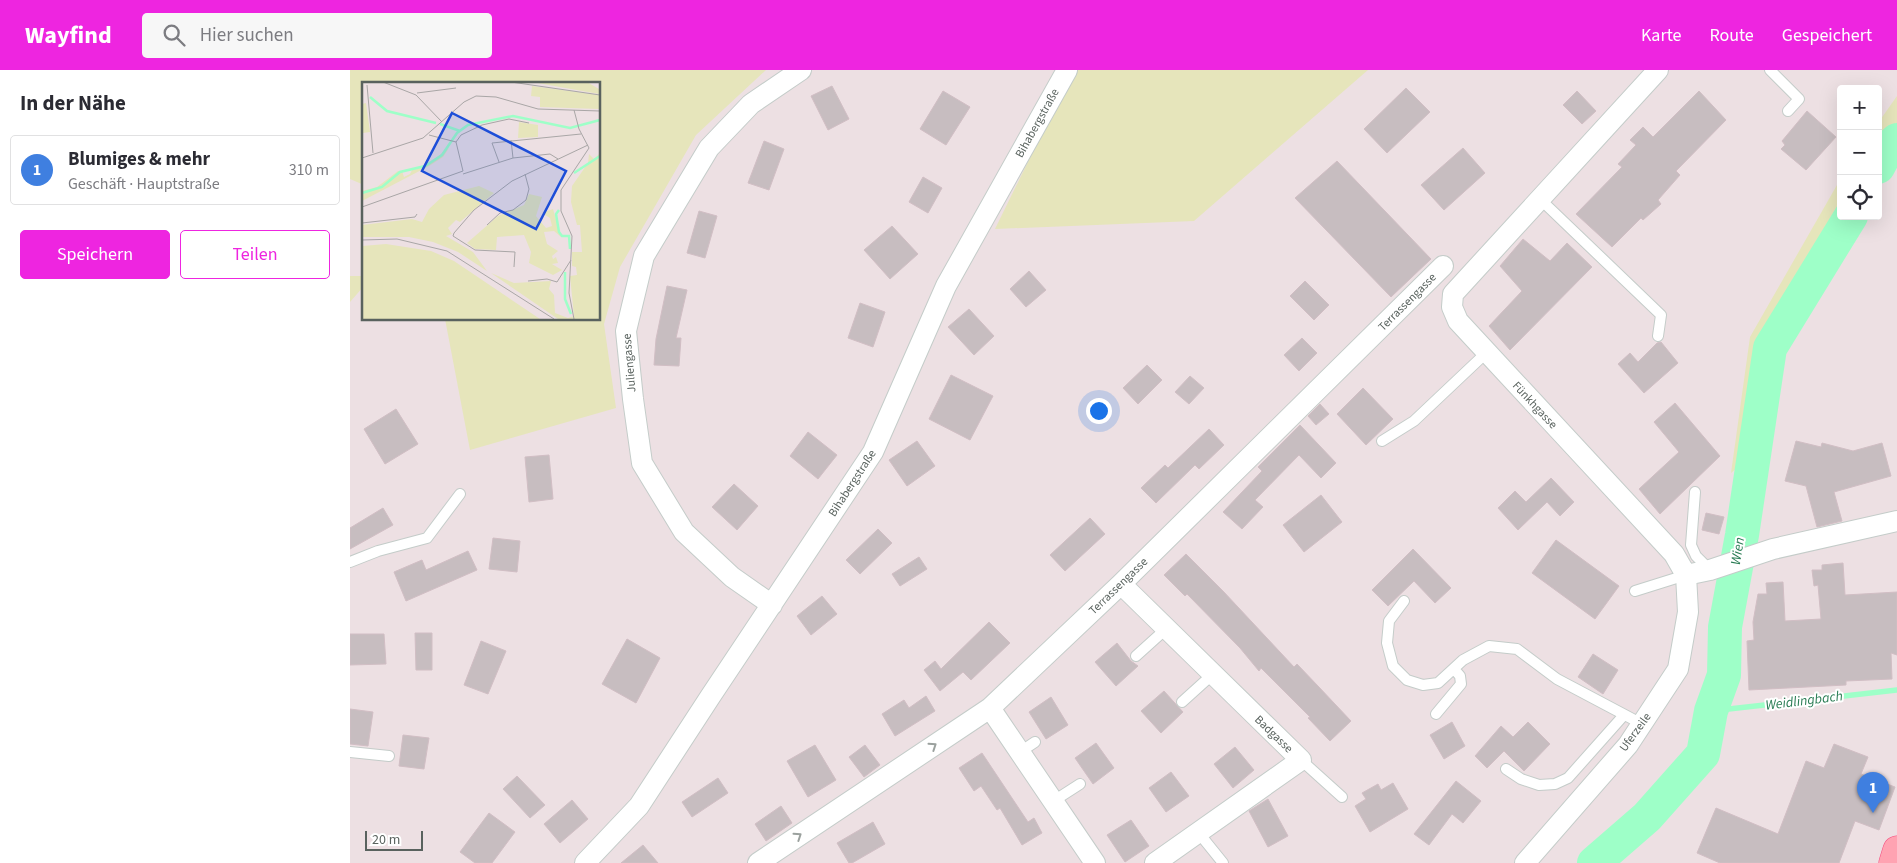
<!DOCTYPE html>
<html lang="de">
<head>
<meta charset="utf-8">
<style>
	body { margin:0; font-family:"Source Sans 3",sans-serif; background:#f7f7f7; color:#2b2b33 }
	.controls { position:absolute; right:15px; top:15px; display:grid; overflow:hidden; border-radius:5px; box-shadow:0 5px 20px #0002 }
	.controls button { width:45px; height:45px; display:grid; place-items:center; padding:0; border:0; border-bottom:1px solid #e1e1e2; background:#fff; color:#2b2b33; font:25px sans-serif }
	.scale { position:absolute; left:15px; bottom:12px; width:58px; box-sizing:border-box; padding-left:5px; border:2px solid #59625e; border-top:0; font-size:14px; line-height:18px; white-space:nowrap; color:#59625e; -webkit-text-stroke:4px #fff; paint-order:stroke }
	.you { position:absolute; left:748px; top:340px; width:18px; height:18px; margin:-12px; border:4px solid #fff; border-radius:50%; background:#1a73e8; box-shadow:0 0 0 8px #1a73e833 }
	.badge { display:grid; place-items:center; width:32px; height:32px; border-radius:50%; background:#ee25e0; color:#fff; font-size:16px; font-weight:700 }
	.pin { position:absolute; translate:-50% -41px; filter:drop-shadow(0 1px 2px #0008) }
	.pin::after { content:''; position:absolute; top:26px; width:18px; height:15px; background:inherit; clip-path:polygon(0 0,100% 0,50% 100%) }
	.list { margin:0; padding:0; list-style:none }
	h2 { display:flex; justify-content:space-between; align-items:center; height:65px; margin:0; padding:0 20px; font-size:21px }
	h2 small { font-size:16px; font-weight:400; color:#7c7c81 }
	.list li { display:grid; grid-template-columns:32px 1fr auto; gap:15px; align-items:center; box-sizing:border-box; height:70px; margin:0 10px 10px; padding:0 10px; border:1px solid #e1e1e2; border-radius:5px }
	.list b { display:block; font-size:19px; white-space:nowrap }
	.list p { margin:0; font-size:16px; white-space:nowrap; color:#7c7c81 }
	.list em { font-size:16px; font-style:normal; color:#7c7c81 }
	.actions { display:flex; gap:10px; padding:15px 20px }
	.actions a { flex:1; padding:11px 0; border:1px solid #ee25e0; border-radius:5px; text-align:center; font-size:18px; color:#ee25e0 }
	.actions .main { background:#ee25e0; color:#fff }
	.icon { flex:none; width:28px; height:28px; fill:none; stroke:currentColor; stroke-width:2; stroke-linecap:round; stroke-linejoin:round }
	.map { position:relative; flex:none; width:1547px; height:793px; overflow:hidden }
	header { display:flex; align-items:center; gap:30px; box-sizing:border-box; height:70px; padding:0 25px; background:#ee25e0; color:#fff }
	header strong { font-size:24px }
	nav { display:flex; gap:28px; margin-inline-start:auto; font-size:18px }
	.search { width:350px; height:45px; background:#f7f7f7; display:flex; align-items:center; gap:12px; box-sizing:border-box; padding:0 18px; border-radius:5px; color:#7c7c81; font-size:19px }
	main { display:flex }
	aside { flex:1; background:#fff }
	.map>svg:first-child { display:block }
	.green { fill:#e6e5bb }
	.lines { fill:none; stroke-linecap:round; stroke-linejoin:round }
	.stream { stroke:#9effc8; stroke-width:5.5 }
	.river { stroke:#9effc8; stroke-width:34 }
	.building { fill:#c7bdc0; stroke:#d1bec4 }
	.lane-casing { stroke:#c4ccc9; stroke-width:12 }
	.street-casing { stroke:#c4ccc9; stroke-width:22 }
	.primary-casing { stroke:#f55080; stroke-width:29 }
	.lane { stroke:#fff; stroke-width:10 }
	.street { stroke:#fff; stroke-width:20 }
	.primary { stroke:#ffa3b2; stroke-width:28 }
	.oneway { stroke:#9ba19e }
	.labels { text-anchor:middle; stroke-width:4; stroke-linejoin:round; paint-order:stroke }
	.street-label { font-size:12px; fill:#59625e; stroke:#fff }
	.water-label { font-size:14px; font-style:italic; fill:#2b7d55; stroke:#fff }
	.inset-river { fill:none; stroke:#9effc8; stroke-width:2.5 }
	.inset-road { fill:none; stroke:#a9a6a6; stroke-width:1 }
	.view { fill:#1d4ed8; fill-opacity:0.15; stroke:#1d4ed8; stroke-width:2.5 }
	.inset-edge { fill:none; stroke:#59625e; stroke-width:2.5 }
</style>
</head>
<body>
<header>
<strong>Wayfind</strong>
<div class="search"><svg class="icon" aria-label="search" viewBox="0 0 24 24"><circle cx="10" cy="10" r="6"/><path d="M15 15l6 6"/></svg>Hier suchen</div>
<nav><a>Karte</a><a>Route</a><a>Gespeichert</a></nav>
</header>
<main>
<aside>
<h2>In der Nähe<small></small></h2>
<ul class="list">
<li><span class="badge" style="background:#3f7fe0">1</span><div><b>Blumiges &amp; mehr</b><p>Geschäft · Hauptstraße</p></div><em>310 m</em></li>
</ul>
<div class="actions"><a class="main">Speichern</a><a>Teilen</a></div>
</aside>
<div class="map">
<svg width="1547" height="793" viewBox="0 0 1547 793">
	<rect width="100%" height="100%" fill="#ede0e3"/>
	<path class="green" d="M0 0H416L346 65 270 197 254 254 266 338 120 380 95 249H249V14H14V115L0 109Z
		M723 0H1018L844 151 645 159Z
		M1547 26V64L1536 75 1528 88V53Z
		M1491 108V146H1494L1418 268 1394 392 1381 403 1400 267Z
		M0 206H14V216L0 232Z"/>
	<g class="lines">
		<path class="stream" d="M1361 641 1547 620"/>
		<path class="river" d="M1528 97 1539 77 1547 70
			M1244 793 1297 747 1353 684 1361 641 1374 605 1375 557 1392 465 1420 278 1501 146"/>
	</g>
	<path class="building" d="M482 16 499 49 478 60 461 26Z
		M1056 18 1080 42 1037 83 1014 59Z
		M593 21 620 37 596 75 570 59Z
		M1227 21 1246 41 1232 54 1213 35Z
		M1349 21 1376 50 1326 101 1330 105 1308 130 1311 134 1293 150 1291 148 1262 177 1226 144 1272 97 1268 94 1286 75 1280 70 1293 57 1303 67Z
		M1457 41 1486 67 1456 100 1431 79 1435 75 1432 71Z
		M414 71 434 79 419 120 398 113Z
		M1113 78 1135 103 1094 140 1071 115Z
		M987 91 1081 189 1041 227 945 128Z
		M573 107 592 118 578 143 559 132Z
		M349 141 367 146 355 188 337 183Z
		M542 156 568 184 540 209 514 180Z
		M1173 169 1200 191 1217 173 1242 197 1160 280 1139 256 1172 221 1150 196Z
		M679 201 696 220 676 237 660 219Z
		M955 211 979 235 964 250 940 226Z
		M317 216 337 220 326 268H331L329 296 304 295 306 269Z
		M510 233 535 242 523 277 498 268Z
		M619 239 644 266 624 285 598 257Z
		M952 268 967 283 949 301 934 285Z
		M1311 272 1328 293 1294 323 1268 294 1280 283 1288 292 1307 273Z
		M797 295 812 310 788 334 773 318Z
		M601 305 643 326 620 370 579 349Z
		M840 306 854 318 839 334 825 322Z
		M1013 318 1043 349 1016 375 987 344Z
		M1325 333 1370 386 1310 444 1289 419 1329 382 1304 352Z
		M970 334 979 344 966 355 958 346Z
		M46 339 68 374 35 394 14 359Z
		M950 355 986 393 971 408 949 385 905 430 913 437 892 459 873 442 912 401 908 397Z
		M859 359 874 375 849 399 845 395 806 433 791 418 815 395 818 398Z
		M458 362 487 385 468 409 440 386Z
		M567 371 585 396 557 416 539 390Z
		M1446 371 1471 377 1472 373 1503 381 1532 373 1541 406 1484 422 1492 451 1467 457 1456 416 1435 411Z
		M199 385 203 429 179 432 175 387Z
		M1201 408 1224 432 1210 446 1197 432 1168 460 1148 438 1165 421 1176 432Z
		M384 414 408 436 387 460 362 437Z
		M971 425 992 452 954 482 933 455Z
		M33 438 43 455 0 479V458Z
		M1356 443 1374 447 1369 464 1352 460Z
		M740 448 755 464 715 501 700 485Z
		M528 459 542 473 510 504 496 490Z
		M143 468 170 471 167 502 139 499Z
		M1206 470 1269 516 1245 549 1182 503Z
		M1063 479 1101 518 1085 533 1064 511 1038 536 1022 520Z
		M118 481 127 500 56 531 44 502 72 490 76 500Z
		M836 484 873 521 944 597 947 594 968 616 1001 651 980 671 958 648 960 647 911 598 909 601 890 578 837 524 835 526 814 505Z
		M569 487 577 499 550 516 542 504Z
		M1493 493 1495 525 1547 522V585L1541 583 1542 609 1496 611V615L1399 620 1397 571 1404 570 1403 552 1408 524H1417L1416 513 1433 512 1435 551 1471 549 1468 515 1464 516 1462 500H1472V495Z
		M472 526 487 544 461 565 447 546Z
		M639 552 660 573 621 610 613 602 590 621 574 600 585 591 591 599Z
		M65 563H82V600H66Z
		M0 564H34L36 594 0 595Z
		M277 569 310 588 286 633 252 614Z
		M131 571 156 581 138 624 114 615Z
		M767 573 781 591 788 596 766 616 745 592Z
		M1243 584 1268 600 1253 624 1228 607Z
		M814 621 833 642 811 663 791 641Z
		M576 626 585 641 545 666 532 644 554 630 559 638Z
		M701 627 718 655 696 669 679 642Z
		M0 639 23 642 18 676 0 674Z
		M1102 652 1115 676 1094 689 1080 665Z
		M1178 652 1200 674 1174 701 1154 681 1137 698 1125 686 1151 656 1163 667Z
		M53 665 79 668 74 699 49 696Z
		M746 673 764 698 743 714 725 688Z
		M1484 674 1518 687 1511 704 1545 717 1529 760 1505 751 1489 793H1370L1347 783 1366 738 1428 764 1456 691 1474 698Z
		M465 675 486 710 458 727 437 691Z
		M515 675 530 695 514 707 499 687Z
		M885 677 904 700 883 718 864 694Z
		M632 683 678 752 684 748 692 763 672 775 650 738 647 740 631 716 624 721 609 698Z
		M821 702 839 726 816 742 799 718Z
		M167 706 195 735 180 748 153 719Z
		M368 708 378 723 342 747 332 732Z
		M1106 711 1131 731 1113 753 1102 744 1079 775 1064 764Z
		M1043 713 1058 739 1020 762 1005 736 1016 729 1012 723 1028 714 1031 720Z
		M918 729 938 766 918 777 899 741Z
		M222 730 238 749 210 773 194 754Z
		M431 736 442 753 416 771 405 754Z
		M139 743 165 762 142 793H125L110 782Z
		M781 750 799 776 775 792 757 765Z
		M523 752 535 774 502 793H499L487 773Z
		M293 775 308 793H271Z"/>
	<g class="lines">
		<defs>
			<path id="lane" d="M1420 0 1449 29 1438 41
				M1190 129 1311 245 1308 266
				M1032 371 1064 351 1136 283
				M1345 422 1341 475 1346 486 1360 500
				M0 492 28 481 77 468 110 424
				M1285 521 1336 505
				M1054 531 1039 551 1037 573 1043 596 1057 610 1073 615 1088 613 1113 590 1139 576 1167 579 1207 609 1292 654
				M786 586 817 558
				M832 632 863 604
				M1086 644 1111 614 1110 606 1104 599
				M0 682 39 686
				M670 682 685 672
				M951 690 992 727
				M1156 699 1171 709 1189 715 1205 714 1218 708 1274 645
				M702 732 730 714
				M848 762 873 793"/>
			<path id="street" d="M1308 0 1103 224 1102 237 1108 251 1324 484 1336 505 1360 500 1423 479 1547 451
				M771 514 951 690 805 793
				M422 535 382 507 334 462 292 393 283 329 276 261 294 186 359 78 401 34 451 0
				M640 638 745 793
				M235 793 289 736 360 627 523 382 596 216 717 0
				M408 793 640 638 771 514 1093 196
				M1175 793 1278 675 1328 599 1338 542 1336 505"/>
			<path id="primary" d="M1543 793 1547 780"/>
		</defs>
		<use href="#lane" class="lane-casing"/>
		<use href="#street" class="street-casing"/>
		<use href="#primary" class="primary-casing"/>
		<use href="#lane" class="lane"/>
		<use href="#street" class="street"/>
		<use href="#primary" class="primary"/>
	</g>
	<defs><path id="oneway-chevron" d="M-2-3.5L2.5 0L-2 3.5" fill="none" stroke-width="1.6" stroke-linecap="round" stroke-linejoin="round" transform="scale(1.25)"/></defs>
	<g class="oneway">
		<use href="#oneway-chevron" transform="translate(583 676) rotate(-34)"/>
		<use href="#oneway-chevron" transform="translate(448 766) rotate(-34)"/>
	</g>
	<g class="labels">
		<g class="street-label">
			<text transform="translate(687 53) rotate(-61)" y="4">Bihabergstraße</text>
			<text transform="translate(1057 232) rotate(-45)" y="4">Terrassengasse</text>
			<text transform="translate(279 293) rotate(-95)" y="4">Juliengasse</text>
			<text transform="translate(1185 335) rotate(47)" y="4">Fünkhgasse</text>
			<text transform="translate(502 413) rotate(-57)" y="4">Bihabergstraße</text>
			<text transform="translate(768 516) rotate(-44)" y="4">Terrassengasse</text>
			<text transform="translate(1285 662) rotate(-54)" y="4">Uferzeile</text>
			<text transform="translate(924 664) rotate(44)" y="4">Badgasse</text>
		</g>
		<g class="water-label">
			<text transform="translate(1387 481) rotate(-81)" y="5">Wien</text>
			<text transform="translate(1454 630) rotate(-7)" y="5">Weidlingbach</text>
		</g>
	</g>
	<g transform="translate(12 12)">
		<rect width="238" height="238" fill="#ede0e3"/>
		<path d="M170 0H225L237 7V12ZM170 4 237 13V27L178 25V15L169 14ZM4 21 8 50 1 51 0 59V22ZM157 40 176 43V55L156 56ZM87 66 81 75 67 84 0 119V109L15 105 36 89H40L42 95 48 92 50 88H43L63 84ZM227 72 232 77 237 72V237H196L129 191 152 201 189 199 187 207 192 213 193 231 206 236 212 234 208 194 215 193 214 185 210 184V170H220L218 143H215L209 120 210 104 226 81ZM117 104 132 111 98 140 94 138 86 146 90 152 84 154 111 170 125 189 96 170 71 160 47 155H0V143L50 137 60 140 67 127 82 113ZM167 112 180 115 174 134 184 146 190 144 188 136 180 131 191 127 199 155 192 149 182 150 185 162 196 169 190 174 191 177 194 175 196 181 190 182 200 188 191 193 167 181 169 170 162 153 135 155 134 168 113 167 105 161 136 134 162 123ZM24 162 69 169 92 179 178 237H0V164Z" fill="#e6e5bb"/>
		<path class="inset-river" d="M8 15 25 29 74 41M78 42 98 49M212 91 238 74M0 111 20 105 38 90 63 84 80 73 95 51 106 43 151 34 208 46 238 38M197 128 194 132 197 150 200 154H207L208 167M203 190V217L209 232"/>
		<path class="inset-road" d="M21 0 54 13 80 40M149 0 238 13M5 3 11 71M55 11 94 6M212 28 217 47 227 66 199 108V129L210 154 207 211 212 237M149 58 151 76M94 60 99 53 120 43 147 37 167 41M0 76 61 56 102 20 114 14 134 15 176 27 238 29M137 80 130 61 219 52M101 92 151 76 188 72 196 77M0 125 101 89 94 60 67 53M0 141 53 135 55 132M125 143 138 131 151 128 164 118 167 107 163 92M0 158 35 157 85 169 192 237M152 185 153 170 113 168 91 154 92 151 112 128 150 99 226 63M166 199 185 197 195 200 209 178"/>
		<path class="view" d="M90 31 204 89 174 147 60 89Z"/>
		<rect width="238" height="238" class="inset-edge"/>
	</g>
</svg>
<div class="controls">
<button>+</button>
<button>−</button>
<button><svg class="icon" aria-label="locate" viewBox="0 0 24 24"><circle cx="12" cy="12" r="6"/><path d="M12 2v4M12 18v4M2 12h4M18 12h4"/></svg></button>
</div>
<div class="scale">20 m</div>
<div class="you"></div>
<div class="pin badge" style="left:1523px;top:743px;background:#3f7fe0">1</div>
</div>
</main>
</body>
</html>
